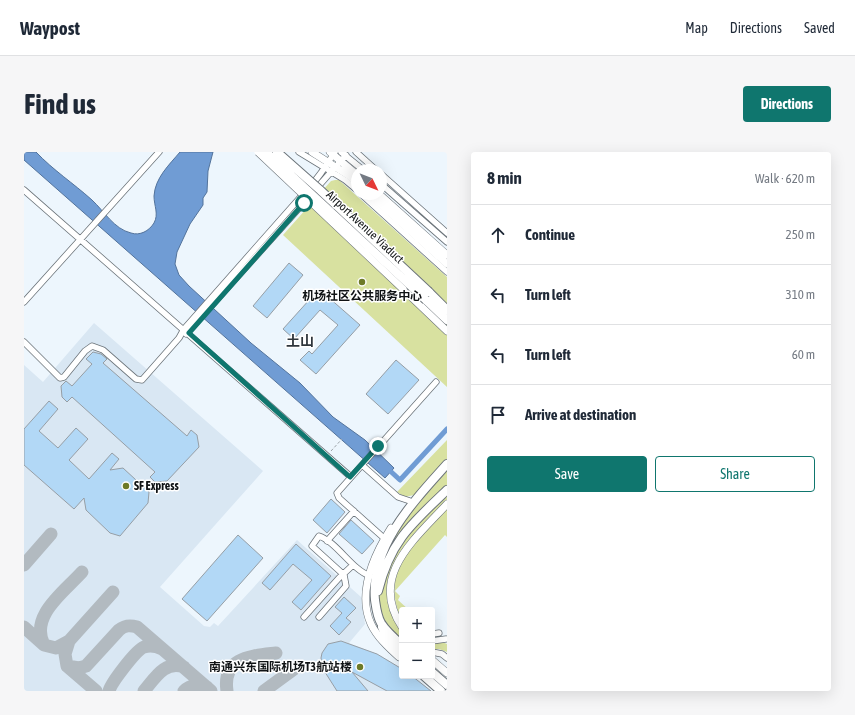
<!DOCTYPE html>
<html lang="en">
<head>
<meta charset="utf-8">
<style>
	body { margin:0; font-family:"Asap Condensed","Noto Sans SC",sans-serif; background:#f6f6f7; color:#1f2937 }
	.controls { position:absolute; right:12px; bottom:12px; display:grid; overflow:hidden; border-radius:4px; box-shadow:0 4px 16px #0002 }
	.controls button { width:36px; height:36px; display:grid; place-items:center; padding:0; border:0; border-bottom:1px solid #e0e1e3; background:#fff; color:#1f2937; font:20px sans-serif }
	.compass { position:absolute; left:327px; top:12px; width:36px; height:36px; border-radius:50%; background:#fff; box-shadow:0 4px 16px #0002; rotate:133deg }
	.stop { position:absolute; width:12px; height:12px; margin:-9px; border:3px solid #0f766e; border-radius:50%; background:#fff }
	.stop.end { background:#0f766e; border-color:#fff; box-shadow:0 1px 4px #0008 }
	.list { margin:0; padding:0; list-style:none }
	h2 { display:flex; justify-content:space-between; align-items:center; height:52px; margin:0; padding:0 16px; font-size:17px }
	h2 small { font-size:13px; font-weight:400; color:#747a83 }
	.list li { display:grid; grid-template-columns:26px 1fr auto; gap:12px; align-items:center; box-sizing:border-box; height:60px; padding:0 16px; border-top:1px solid #e0e1e3 }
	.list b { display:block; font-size:15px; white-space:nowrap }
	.list em { font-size:13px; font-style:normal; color:#747a83 }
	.actions { display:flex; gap:8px; padding:12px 16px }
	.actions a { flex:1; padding:9px 0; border:1px solid #0f766e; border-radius:4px; text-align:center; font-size:14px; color:#0f766e }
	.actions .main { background:#0f766e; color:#fff }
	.icon { flex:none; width:22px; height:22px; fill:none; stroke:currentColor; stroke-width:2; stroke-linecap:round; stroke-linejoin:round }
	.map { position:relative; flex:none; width:423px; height:539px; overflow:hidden; border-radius:4px }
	header { display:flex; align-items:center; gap:24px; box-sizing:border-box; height:56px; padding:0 20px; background:#fff; border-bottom:1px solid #e0e1e3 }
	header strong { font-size:19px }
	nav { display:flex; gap:22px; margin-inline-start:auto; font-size:14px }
	.intro { display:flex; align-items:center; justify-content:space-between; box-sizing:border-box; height:96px; padding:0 24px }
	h1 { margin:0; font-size:28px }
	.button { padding:10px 18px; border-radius:4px; background:#0f766e; color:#fff; font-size:14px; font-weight:700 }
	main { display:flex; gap:24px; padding:0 24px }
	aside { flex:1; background:#fff; border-radius:4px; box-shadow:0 4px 16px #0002 }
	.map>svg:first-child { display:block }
	.built { fill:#d9e7f3 }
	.green { fill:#d8e1a0 }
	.water { fill:#709cd4; stroke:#53739b }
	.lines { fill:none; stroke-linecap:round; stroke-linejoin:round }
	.canal { stroke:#709cd4; stroke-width:5 }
	.taxiway { stroke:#b2bac0; stroke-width:13 }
	.building { fill:#b2d8f6; stroke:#969ea5 }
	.minor-casing { stroke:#6c747a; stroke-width:7 }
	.major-casing { stroke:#6c747a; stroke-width:8 }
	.highway-casing { stroke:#6c747a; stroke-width:10 }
	.path { stroke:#9ca3a8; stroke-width:1; stroke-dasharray:3 2; stroke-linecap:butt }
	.minor { stroke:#fff; stroke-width:5.5 }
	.major { stroke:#fff; stroke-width:7 }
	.highway { stroke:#fff; stroke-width:8 }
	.major-bridge-casing { stroke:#6c747a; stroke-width:8; stroke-linecap:butt }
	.highway-bridge-casing { stroke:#6c747a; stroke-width:10; stroke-linecap:butt }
	.major-bridge { stroke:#fff; stroke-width:7 }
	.highway-bridge { stroke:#fff; stroke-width:8 }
	.route { stroke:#0f766e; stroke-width:5 }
	.poi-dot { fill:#6d7a27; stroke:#fff; stroke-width:1.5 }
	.labels { text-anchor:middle; stroke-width:3; stroke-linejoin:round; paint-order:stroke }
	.street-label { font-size:12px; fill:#101315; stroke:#fff }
	.poi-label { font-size:12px; font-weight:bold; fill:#101315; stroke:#fff }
	.quarter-label { font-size:14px; font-weight:bold; fill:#2f363c; stroke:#fff }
</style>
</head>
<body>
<header>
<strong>Waypost</strong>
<nav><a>Map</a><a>Directions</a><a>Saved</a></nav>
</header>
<div class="intro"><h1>Find us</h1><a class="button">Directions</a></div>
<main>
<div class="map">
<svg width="423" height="539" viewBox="0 0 423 539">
	<rect width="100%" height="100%" fill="#edf6fd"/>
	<path class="built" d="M70 171 239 319 136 435 180 474 186 475 190 471 194 474 273 388 337 445 341 472 325 491 353 502 378 524H388L407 539H0V213L19 230Z"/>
	<path class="green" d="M311 28H315L423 125V235L259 83 307 29Z
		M423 288V350C397 377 355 409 364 451 366 462 374 469 378 479 379 484 378 492 378 497L365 484 353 461 354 426 369 387 378 371 395 348 390 343 381 345 373 340Z
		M423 356V385L421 383 371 439 376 444 374 448 385 458H378V468C354 420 392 389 423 356Z
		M418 490 423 492V500L415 497H408V491Z"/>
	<path class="water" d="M0 0H12C29 18 49 31 68 48 80 59 90 77 107 81 116 84 125 79 130 71 135 62 130 54 130 44 131 26 145 13 156 0H189L184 19 183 40 179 46V53L166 72 153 100 151 112 155 123 165 134 227 191 276 231 309 265 341 288 370 316 361 326 0 8Z"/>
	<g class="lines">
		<path class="canal" d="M363 316 376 328 423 277"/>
		<path class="taxiway" d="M0 413 27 382
			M89 440 45 489 41 502 43 514 55 516 62 514 95 478C101 473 106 473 113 475L187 539
			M0 475 20 493
			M45 489 32 496 20 493C5 464 40 440 58 420
			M43 514 72 539
			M85 539C87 531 112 498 120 495 127 493 132 494 138 497
			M120 539C131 526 141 508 160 515
			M160 539C167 532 174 533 183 535
			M203 539C198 505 227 504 252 501
			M240 539 270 517"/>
	</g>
	<path class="building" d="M265 111 279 123 243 166 229 154Z
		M295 137 336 173 292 222 276 208 285 199 288 202 314 173 296 158 270 187 259 177Z
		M69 200 77 202 83 207 79 211 163 284 167 278 173 283 175 295 143 329 131 330 126 325 131 320 48 245 43 250 38 245 37 234 42 229 48 234 68 212 62 207Z
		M372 208 395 228 364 262 342 242Z
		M25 249 34 257 15 279 34 296 52 276 64 287 45 308 65 327 88 301 95 307 86 318 99 316 125 340 124 351 96 384 86 381 62 358 60 346 50 357 0 313V277Z
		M307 347 321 360 303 381 289 368Z
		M327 368 350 389 338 402 315 382Z
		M214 383 239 406 183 469 158 447Z
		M272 392 307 424 277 458 268 450 288 428 269 412 246 438 238 431Z
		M320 445 332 456 322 466 327 470 315 483 306 474 318 461 311 455Z
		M317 489 353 502 378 517V524H388L407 539H363L328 520 344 539H313L299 517 297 506 298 501 304 492Z"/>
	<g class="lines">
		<defs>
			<path id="minor" d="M275 0 321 28 333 38
				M317 0 339 18
				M332 0 352 18
				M357 22 423 81
				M357 32 423 90
				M287 34 297 21 311 0
				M0 38 327 325
				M291 38 322 3
				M337 42 423 120
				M0 150 135 0
				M162 182 286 44
				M0 190 36 226 40 225 61 199 68 194 79 198 112 227 118 228 155 186 160 177 281 40
				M338 313 374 345 386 349
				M361 387 315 346 313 341 412 230
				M303 389 330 359
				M280 465 315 426 329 413
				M295 465 322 434 320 423 288 394 295 384C313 390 327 417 346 424
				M408 482 415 481
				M408 489 422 487
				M408 500 418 502 423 506"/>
			<path id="major" d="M288 0 324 23 333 31
				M306 0 333 23
				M345 42 423 112
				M355 42 423 103
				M379 137 423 179
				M367 376C350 403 333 441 347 472 353 485 365 496 375 505
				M378 475C344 424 391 387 423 352
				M408 508 423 521"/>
			<path id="highway" d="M405 140 423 158
				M402 148 423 168
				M354 439C366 390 387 372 423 338
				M358 475 362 485 378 504
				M378 493C371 487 362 479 357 471 353 464 352 455 351 448 346 394 390 349 423 312
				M408 520 423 533
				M400 524 417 539"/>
		</defs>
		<use href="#minor" class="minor-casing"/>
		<use href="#major" class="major-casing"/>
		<use href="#highway" class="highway-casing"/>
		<path class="path" d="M307 299 318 287"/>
		<use href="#minor" class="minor"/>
		<use href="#major" class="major"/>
		<use href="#highway" class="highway"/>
		<defs>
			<path id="major-bridge" d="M234 0 379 137"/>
			<path id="highway-bridge" d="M242 0 402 148
				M253 0 296 38 405 140"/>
		</defs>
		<use href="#major-bridge" class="major-bridge-casing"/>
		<use href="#highway-bridge" class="highway-bridge-casing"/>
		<use href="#major-bridge" class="major-bridge"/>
		<use href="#highway-bridge" class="highway-bridge"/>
	</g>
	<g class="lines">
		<path class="route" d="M280 51 165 181 326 325 354 294"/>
	</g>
	<g class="poi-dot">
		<circle cx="338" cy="130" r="4"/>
		<circle cx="102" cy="334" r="4"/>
		<circle cx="336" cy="515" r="4"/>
	</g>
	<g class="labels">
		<g class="street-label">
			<text transform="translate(341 75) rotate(43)" y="4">Airport Avenue Viaduct</text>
		</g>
		<g class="poi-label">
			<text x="338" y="148">机场社区公共服务中心</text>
			<text x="110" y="338" text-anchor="start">SF Express</text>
			<text x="328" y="519" text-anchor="end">南通兴东国际机场T3航站楼</text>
		</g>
		<g class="quarter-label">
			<text x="276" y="194">土山</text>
		</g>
	</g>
</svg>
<div class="controls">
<button>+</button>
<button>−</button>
</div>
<svg class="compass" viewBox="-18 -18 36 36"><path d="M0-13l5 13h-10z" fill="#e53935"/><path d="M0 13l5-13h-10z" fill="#747a83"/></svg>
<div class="stop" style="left:280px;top:51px"></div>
<div class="stop end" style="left:354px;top:294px"></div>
</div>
<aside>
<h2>8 min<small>Walk · 620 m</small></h2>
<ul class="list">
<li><svg class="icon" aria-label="ahead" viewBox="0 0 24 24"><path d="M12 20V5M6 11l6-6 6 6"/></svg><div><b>Continue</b></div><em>250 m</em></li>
<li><svg class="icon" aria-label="left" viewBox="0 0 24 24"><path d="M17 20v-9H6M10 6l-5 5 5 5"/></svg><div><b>Turn left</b></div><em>310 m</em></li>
<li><svg class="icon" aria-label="left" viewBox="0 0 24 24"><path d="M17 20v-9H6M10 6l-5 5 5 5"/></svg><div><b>Turn left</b></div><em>60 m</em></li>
<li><svg class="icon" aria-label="arrive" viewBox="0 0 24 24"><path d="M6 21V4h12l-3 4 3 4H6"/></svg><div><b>Arrive at destination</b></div></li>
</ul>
<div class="actions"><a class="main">Save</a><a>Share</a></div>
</aside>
</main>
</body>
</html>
